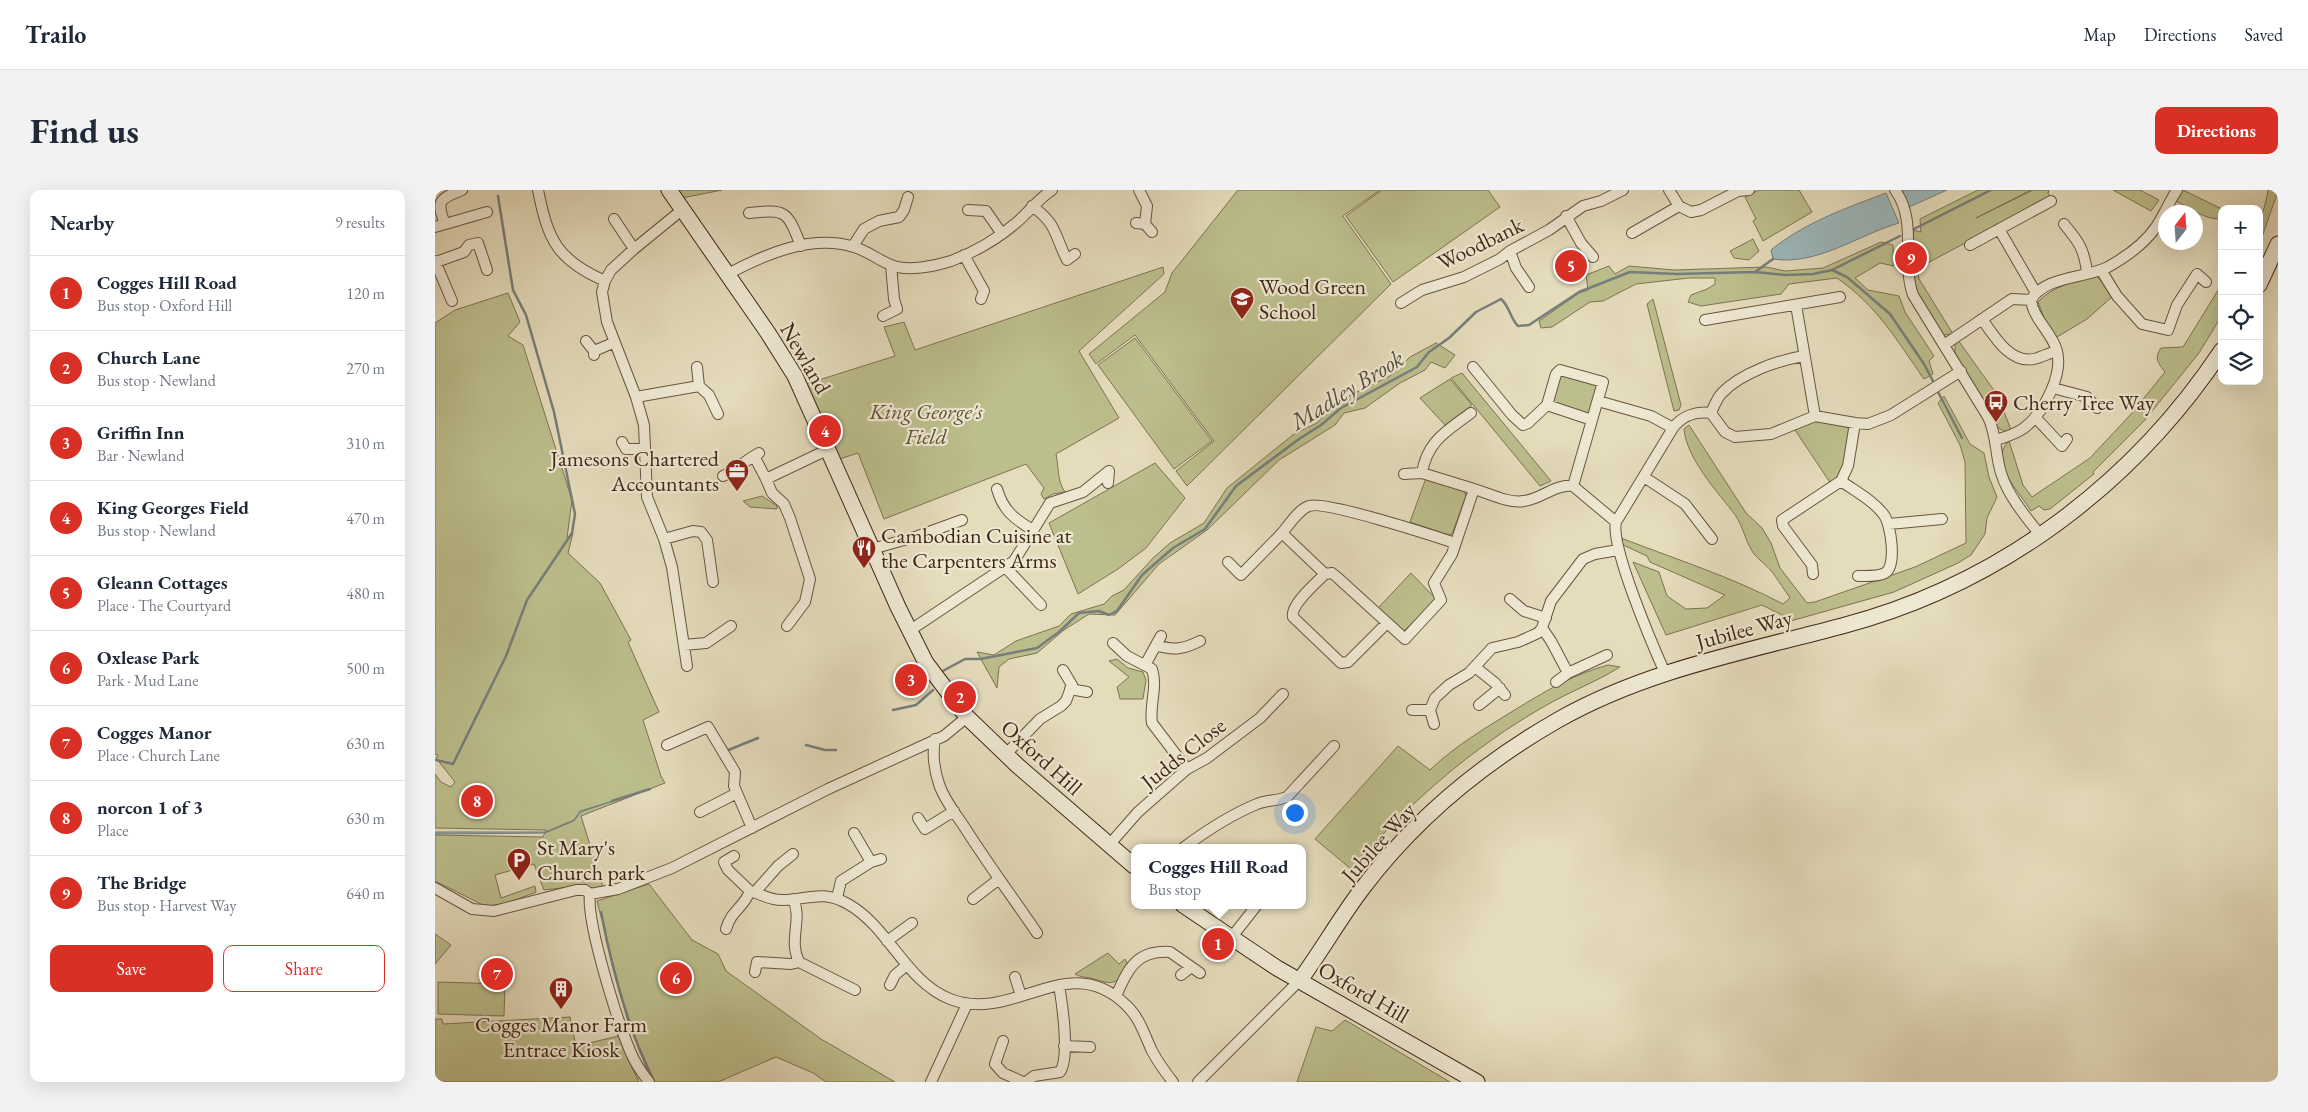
<!DOCTYPE html>
<html lang="en">
<head>
<meta charset="utf-8">
<style>
	body { margin:0; font-family:"EB Garamond",serif; background:#f2f2f3; color:#1f2937 }
	.controls { position:absolute; right:15px; top:15px; display:grid; overflow:hidden; border-radius:10px; box-shadow:0 5px 20px #0002 }
	.controls button { width:45px; height:45px; display:grid; place-items:center; padding:0; border:0; border-bottom:1px solid #e0e1e3; background:#fff; color:#1f2937; font:25px sans-serif }
	.compass { position:absolute; left:1723px; top:15px; width:45px; height:45px; border-radius:50%; background:#fff; box-shadow:0 5px 20px #0002; rotate:17deg }
	.you { position:absolute; left:859px; top:622px; width:18px; height:18px; margin:-12px; border:4px solid #fff; border-radius:50%; background:#1a73e8; box-shadow:0 0 0 8px #1a73e833 }
	.badge { display:grid; place-items:center; width:32px; height:32px; border-radius:50%; background:#d93025; color:#fff; font-size:16px; font-weight:700 }
	.pin { position:absolute; translate:-50% -50%; border:2px solid #fff; box-shadow:0 1px 5px #0006 }
	.popup { position:absolute; left:696px; top:654px; width:175px; height:65px; box-sizing:border-box; display:grid; place-content:center; border-radius:10px; background:#fff; filter:drop-shadow(0 1px 4px #0005); font-size:16px; white-space:nowrap; color:#747a83 }
	.popup b { font-size:19px; color:#1f2937 }
	.popup::after { content:''; position:absolute; left:50%; top:100%; margin-left:-10px; border:10px solid transparent; border-top-color:#fff }
	.list { margin:0; padding:0; list-style:none }
	h2 { display:flex; justify-content:space-between; align-items:center; height:65px; margin:0; padding:0 20px; font-size:21px }
	h2 small { font-size:16px; font-weight:400; color:#747a83 }
	.list li { display:grid; grid-template-columns:32px 1fr auto; gap:15px; align-items:center; box-sizing:border-box; height:75px; padding:0 20px; border-top:1px solid #e0e1e3 }
	.list b { display:block; font-size:19px; white-space:nowrap }
	.list p { margin:0; font-size:16px; white-space:nowrap; color:#747a83 }
	.list em { font-size:16px; font-style:normal; color:#747a83 }
	.actions { display:flex; gap:10px; padding:15px 20px }
	.actions a { flex:1; padding:11px 0; border:1px solid #d93025; border-radius:10px; text-align:center; font-size:18px; color:#d93025 }
	.actions .main { background:#d93025; color:#fff }
	.icon { flex:none; width:28px; height:28px; fill:none; stroke:currentColor; stroke-width:2; stroke-linecap:round; stroke-linejoin:round }
	.map { position:relative; flex:none; width:1843px; height:892px; overflow:hidden; border-radius:10px }
	header { display:flex; align-items:center; gap:30px; box-sizing:border-box; height:70px; padding:0 25px; background:#fff; border-bottom:1px solid #e0e1e3 }
	header strong { font-size:24px }
	nav { display:flex; gap:28px; margin-inline-start:auto; font-size:18px }
	.intro { display:flex; align-items:center; justify-content:space-between; box-sizing:border-box; height:120px; padding:0 30px }
	h1 { margin:0; font-size:35px }
	.button { padding:12px 22px; border-radius:10px; background:#d93025; color:#fff; font-size:18px; font-weight:700 }
	main { display:flex; gap:30px; padding:0 30px }
	aside { flex:1; background:#fff; border-radius:10px; box-shadow:0 5px 20px #0002 }
	.map>svg:first-child { display:block }
	.green { fill:#bcbe8c; stroke:#7e7252 }
	.water { fill:#9cb8bd; stroke:#777e7b }
	.lines { fill:none; stroke-linecap:round; stroke-linejoin:round }
	.stream { stroke:#777e7b; stroke-width:2.5 }
	.street-casing { stroke:#695440; stroke-width:12 }
	.secondary-casing { stroke:#402717; stroke-width:17 }
	.street { stroke:#eee8d3; stroke-width:10 }
	.secondary { stroke:#eee8d3; stroke-width:15 }
	.labels { text-anchor:middle; stroke-width:4.5; stroke-linejoin:round; paint-order:stroke }
	.street-label { font-size:22px; fill:#402717; stroke:#eee8d3 }
	.poi-label { font-size:22px; fill:#402717; stroke:#eee8d3; text-anchor:start }
	.park-label { font-size:22px; font-style:italic; fill:#5f4d34; stroke:#eee8d3 }
	.water-label { font-size:24px; font-style:italic; fill:#574b40; stroke:#eee8d3 }
</style>
</head>
<body>
<header>
<strong>Trailo</strong>
<nav><a>Map</a><a>Directions</a><a>Saved</a></nav>
</header>
<div class="intro"><h1>Find us</h1><a class="button">Directions</a></div>
<main>
<aside>
<h2>Nearby<small>9 results</small></h2>
<ul class="list">
<li><span class="badge">1</span><div><b>Cogges Hill Road</b><p>Bus stop · Oxford Hill</p></div><em>120 m</em></li>
<li><span class="badge">2</span><div><b>Church Lane</b><p>Bus stop · Newland</p></div><em>270 m</em></li>
<li><span class="badge">3</span><div><b>Griffin Inn</b><p>Bar · Newland</p></div><em>310 m</em></li>
<li><span class="badge">4</span><div><b>King Georges Field</b><p>Bus stop · Newland</p></div><em>470 m</em></li>
<li><span class="badge">5</span><div><b>Gleann Cottages</b><p>Place · The Courtyard</p></div><em>480 m</em></li>
<li><span class="badge">6</span><div><b>Oxlease Park</b><p>Park · Mud Lane</p></div><em>500 m</em></li>
<li><span class="badge">7</span><div><b>Cogges Manor</b><p>Place · Church Lane</p></div><em>630 m</em></li>
<li><span class="badge">8</span><div><b>norcon 1 of 3</b><p>Place</p></div><em>630 m</em></li>
<li><span class="badge">9</span><div><b>The Bridge</b><p>Bus stop · Harvest Way</p></div><em>640 m</em></li>
</ul>
<div class="actions"><a class="main">Save</a><a>Share</a></div>
</aside>
<div class="map">
<svg width="1843" height="892" viewBox="0 0 1843 892">
	<rect width="100%" height="100%" fill="#e5dcbc"/>
	<filter id="stains"><feTurbulence type="fractalNoise" baseFrequency=".004" numOctaves="4"/><feColorMatrix values="0 0 0 0 .2 0 0 0 0 .09 0 0 0 0 .02 0 0 0 .5 -.17"/></filter>
	<radialGradient id="worn" r=".72"><stop offset=".6" stop-color="#630" stop-opacity="0"/><stop offset="1" stop-color="#630" stop-opacity=".3"/></radialGradient>
	<path class="green" d="M241 0H287L247 8Z
		M803 0H945L908 26 956 94 752 296 741 281 779 251 700 145 661 174 654 164 730 102 737 83Z
		M947 0H1053L1065 17 958 92 911 26Z
		M1324 0H1364L1377 22 1328 51 1318 31 1321 29 1310 7Z
		M1543 0H1596L1541 28 1598 0H1614L1613 3 1615 8 1483 78 1479 77 1478 40 1486 42 1485 29Z
		M1678 0H1705L1724 10 1716 21Z
		M1748 0 1787 19V29C1770 30 1755 18 1741 11Z
		M1833 0 1843 1 1827 47 1824 46C1824 29 1831 16 1833 0Z
		M1318 49 1324 61 1314 70 1299 68 1295 61Z
		M1446 52 1458 55 1459 76 1445 73 1420 88 1433 100 1464 106 1470 122 1499 166 1494 171 1498 184 1489 189C1461 149 1442 116 1402 88L1354 94 1346 104 1266 116 1253 112 1256 105 1272 99 1280 94V88H1254L1201 94 1168 111 1155 112 1117 137 1106 138 1104 131 1144 103 1153 100 1151 85 1174 76 1180 84 1194 76 1239 80 1331 77 1350 81 1388 78Z
		M728 77 729 84 644 161 684 228 621 264C624 278 622 291 630 302L618 304 609 309 606 304 609 298 591 274 449 329 423 263 402 270 371 194 460 166 449 137 469 132 480 160Z
		M1478 83H1483L1484 89 1518 144 1508 145C1495 126 1478 107 1478 83Z
		M1662 86 1678 106 1652 129 1622 147 1610 130 1603 112C1617 96 1643 90 1662 86Z
		M1787 94V125L1764 163 1709 231 1658 282 1659 284 1615 319 1609 320 1604 316 1596 321C1586 304 1552 271 1574 251L1588 295 1597 307 1655 268 1697 223 1730 182C1723 173 1719 168 1726 158L1748 157Z
		M73 103 85 132 73 146 88 155 137 310 132 348 138 343 133 363 165 393 196 450 193 452 224 522 208 530 226 586 230 593 146 626 168 697 162 699 143 696 109 700 99 674 60 685 66 708 100 696 101 702 70 714 50 716 0 691V645L108 647 111 640 0 638V584L6 592 16 597 20 592 1 568 3 565 0 564V133L20 120Z
		M1218 109 1246 215 1244 220 1239 221 1212 114Z
		M700 148 777 251 739 279 663 175Z
		M1523 150 1563 206 1576 240 1569 241 1563 238 1520 163V156Z
		M1001 153 1020 165 1010 178 996 172 990 180 965 193 930 218 909 223 900 235 844 270 772 340 724 374 680 425 654 424 629 440 602 463 574 469 564 477 562 498 542 462 559 465 581 451 624 436 636 424 669 414 677 406 689 400 718 368 735 353 769 333 792 298 859 244 882 233 901 212 955 186 975 167Z
		M1027 183 1116 291 1105 296 1016 188Z
		M1127 184 1159 194 1162 198 1155 225 1118 213 1124 187Z
		M1015 189 1037 215 1010 235 985 208Z
		M1509 206 1535 254 1549 263 1554 287 1562 307 1552 328 1550 344 1536 365 1523 373 1459 402 1352 432 1349 426 1327 415 1231 445 1198 372 1224 382 1232 406 1251 419 1272 418 1290 405 1215 372 1212 366 1186 354V348C1240 369 1297 387 1348 414L1355 408C1349 400 1344 391 1338 383 1332 375 1322 369 1317 361 1310 350 1308 336 1301 326 1283 302 1252 270 1249 239L1254 235 1311 323 1327 338 1336 353 1345 378 1372 413 1380 412 1480 377 1531 353 1530 272 1525 255 1503 213Z
		M1380 230 1412 237 1415 241C1412 261 1411 279 1396 294L1360 240Z
		M720 273 750 308 711 358 683 379 643 404 614 333Z
		M991 288 1029 301 1031 306 1017 344 1014 345 975 332Z
		M327 306 342 316V319L315 317 308 311Z
		M976 383 1001 409 968 442 943 418Z
		M682 469 693 478 708 482 711 490 708 509H685L682 497 694 487 674 471Z
		M1173 475 1185 477C1161 492 1134 502 1110 516 1036 558 972 615 916 679L880 649 963 556 995 580C1022 554 1054 536 1086 516 1114 499 1140 484 1173 475Z
		M214 694 257 750 283 764 291 781 386 849 460 892H391L378 883 341 867 283 892H220L193 832 162 711Z
		M0 744 16 755 0 774Z
		M673 763 684 774 690 769C693 774 692 775 690 780 679 799 672 792 655 788 650 787 645 787 640 784Z
		M3 792 70 794 69 826 3 824Z
		M135 827 141 856 188 845 197 878 204 892H0V829H7L8 834Z
		M910 830 1015 892H862L881 837 897 841Z"/>
	<path class="water" d="M1467 0H1512L1474 17Z
		M1451 3 1464 33C1423 45 1382 76 1338 69L1336 60C1369 33 1411 18 1451 3Z
		M178 611 146 622 139 631 110 643 0 644V642H110L139 630 145 621Z"/>
	<g class="lines">
		<path class="stream" d="M1479 39 1556 0
			M1397 80 1465 46
			M1320 82 1350 85 1378 84 1397 80 1412 87 1455 124 1489 174 1500 195
			M1502 200 1527 248
			M506 482 530 469H545L602 458 624 442 644 423 664 421 674 425 682 421 707 385 738 358 770 339 801 296 864 249 886 235 906 218 982 177 994 162 1014 148 1041 122 1066 109C1075 117 1075 128 1083 136L1094 135 1144 102 1195 82 1242 84 1320 82 1338 69
			M458 520 481 515 498 500
			M371 555 390 560H401
			M291 561 323 548
			M1 570 18 574 71 466 92 410 137 343 140 324 119 222 91 125 78 100 63 6
			M177 611 215 599
			M166 722C177 780 193 839 219 892"/>
		<defs>
			<path id="street" d="M103 0C113 50 122 70 170 91
				M1234 0 1244 16 1256 22 1266 20 1303 1 1314 0
				M1460 0C1483 31 1466 72 1478 105L1553 227C1562 245 1560 264 1566 283 1573 306 1591 327 1606 346
				M597 16C622 34 619 44 632 70L640 64
				M248 19 199 59 176 80 170 91 167 102 172 132 201 207 209 235 212 307 229 349 237 377 252 476
				M533 20 551 21 567 44
				M314 23C352 19 352 21 366 56
				M1131 26 1146 53 1158 67
				M179 29 199 59
				M701 33 710 34 712 16 704 0
				M10 34C1 11 4 9 27 0
				M710 34 717 42
				M1629 34C1644 52 1649 59 1652 82
				M0 37 52 22
				M1564 39 1601 103
				M1197 43 1244 16
				M1535 55 1616 11
				M418 56 429 39 444 31 464 27 469 20 473 7
				M1075 61 1081 78 1094 97
				M529 65 549 101 546 109
				M0 71 17 111
				M1 72 29 62 34 55 43 53 52 80
				M1666 80 1682 106 1707 134 1733 140 1742 115 1762 84 1771 92
				M293 84C330 64 377 44 419 57 433 61 443 70 456 75 472 82 500 76 516 71 540 62 562 49 581 33 594 22 603 9 617 0
				M966 113 987 100 1029 87 1065 69 1075 61 1114 40 1148 16 1166 11 1188 0
				M1361 115 1380 226
				M448 126 462 119 459 109 456 75
				M1547 129C1559 146 1575 174 1599 169 1607 167 1614 163 1622 161
				M1270 130 1405 107
				M151 151 159 161V165
				M1509 155 1577 109 1596 110
				M159 161 178 153
				M262 177 264 196
				M1038 177 1077 225 1088 235 1093 233 1112 215 1157 230 1138 296
				M1618 198 1652 207 1662 218
				M201 207 264 196 274 205 283 224
				M1163 211 1216 226 1238 238
				M1112 215 1121 184 1125 180 1168 192 1157 230
				M1276 223C1279 216 1282 208 1287 203 1306 183 1344 170 1369 166
				M1600 227 1627 256 1632 249
				M1561 250C1571 247 1581 244 1589 238 1609 223 1630 182 1621 158 1615 141 1598 128 1596 110 1609 86 1652 88 1673 77 1689 68 1710 53 1721 37 1729 25 1734 12 1742 0
				M187 252 191 259H210
				M319 266 331 289
				M987 283C992 251 1012 241 1036 223
				M969 284 987 283 1039 299
				M288 286C301 280 311 270 324 263
				M1209 287 1250 314 1277 349
				M1406 291C1420 301 1439 311 1449 325 1456 335 1462 376 1450 383 1443 387 1430 386 1423 386
				M562 299C568 320 579 329 598 340
				M1181 332 1238 238C1247 226 1261 221 1276 223L1290 242 1300 247 1336 244 1380 226 1420 233 1433 234 1456 225 1526 181
				M1454 334 1507 329
				M229 349 258 341 266 342 272 350 278 392
				M1020 353C999 346 889 310 874 316 863 320 854 335 847 343L890 384 897 383 903 388 970 449 1006 410 999 393 1017 364 1039 299C1053 303 1074 314 1089 311 1107 309 1119 294 1138 296L1181 332C1175 356 1218 456 1230 483
				M437 359 483 346 527 330
				M793 372 806 385 847 343
				M571 378 606 415
				M890 384C881 393 855 415 858 427L906 473 913 472 952 433
				M1378 384 1377 375 1348 336 1347 330 1406 291 1413 276 1420 233
				M1075 409 1089 421 1111 428
				M352 436 370 412 375 389 355 328 349 314 337 303 331 289 394 259
				M1107 438 1116 451 1133 483
				M474 441 579 371 615 313 648 302 674 281 673 293
				M678 453 692 466 717 479C723 498 714 515 717 533L752 579
				M249 455 271 453 296 436
				M721 455C739 461 749 459 765 451
				M710 475 726 446
				M1040 477 1060 493 1070 505
				M1121 492 1133 483 1172 465
				M635 499 652 502
				M1044 515 1065 498
				M977 520H995L1000 508 1014 495 1034 483 1057 458 1083 452 1103 443 1107 438 1116 411 1148 369 1160 364 1183 360
				M995 520 999 534
				M500 549C497 565 499 579 504 594 509 610 521 624 530 638 553 674 578 708 602 743
				M232 555 273 537 300 582 299 596 317 638
				M571 564 605 529 626 516 631 511 637 495 628 480
				M265 622 302 603
				M483 628 490 639 519 621
				M674 655 703 622 752 579 772 568 825 528 848 504
				M748 658C771 641 795 625 822 614 831 610 842 611 852 607L899 556
				M299 666 289 672 293 680 315 701
				M436 672 446 669
				M0 698 37 719 59 721 141 700H150L155 704 183 699 237 678 393 599 509 546 532 527
				M320 702 343 676 358 664
				M155 704C151 732 183 833 196 863 200 873 207 883 214 892
				M402 708 406 691 436 672 419 643
				M358 709C368 730 353 749 364 772L420 800
				M538 709 564 689
				M291 739C297 719 308 719 315 701 326 704 334 710 347 710 373 710 387 699 413 714 454 737 470 791 515 809 579 834 633 758 691 815 705 828 709 844 717 861 723 872 730 882 738 892
				M796 748 822 715
				M452 751 477 733
				M320 782 322 772 356 774 364 772
				M746 785 755 778
				M580 787 586 806
				M455 795 460 785 472 775
				M681 806C693 779 701 760 735 762L765 783
				M568 851 560 874 568 883 588 892
				M629 856 655 857
				M496 892 532 814
				M591 892 599 886 625 882C635 867 627 813 624 795
				M763 892 865 790"/>
			<path id="secondary" d="M234 0 333 143 360 186 463 417 491 473 532 527 583 576 699 676
				M1824 95 1843 54
				M748 715 842 778 1042 892
				M865 790C887 760 905 728 927 699 979 630 1048 573 1123 530 1211 480 1310 462 1407 436 1564 395 1698 294 1787 160"/>
		</defs>
		<use href="#street" class="street-casing"/>
		<use href="#secondary" class="secondary-casing"/>
		<use href="#street" class="street"/>
		<use href="#secondary" class="secondary"/>
	</g>
	<defs>
		<symbol id="school-pin" viewBox="-11 -11 22 30"><path d="M0 17L-7.5 6A9.5 9.5 0 1 1 7.5 6Z" fill="#8f2418" stroke="#eee8d3"/><path d="M0-5L7-2L0 1L-7-2ZM-4 1L0 2.5L4 1V4Q0 6-4 4Z" fill="#fff"/></symbol>
		<symbol id="bus-pin" viewBox="-11 -11 22 30"><path d="M0 17L-7.5 6A9.5 9.5 0 1 1 7.5 6Z" fill="#8f2418" stroke="#eee8d3"/><path d="M-5-6H5V4H4V6H2V4H-2V6H-4V4H-5ZM-3.5-4V0h7V-4ZM-3.5 1.2v1.5H-2V1.2ZM2 1.2v1.5H3.5V1.2Z" fill="#fff"/></symbol>
		<symbol id="office-pin" viewBox="-11 -11 22 30"><path d="M0 17L-7.5 6A9.5 9.5 0 1 1 7.5 6Z" fill="#8f2418" stroke="#eee8d3"/><path d="M-6-3h4V-5.5h4V-3h4V5H-6ZM-1-4.5V-3h2v-1.5ZM-6 0V1H6V0Z" fill="#fff"/></symbol>
		<symbol id="restaurant-pin" viewBox="-11 -11 22 30"><path d="M0 17L-7.5 6A9.5 9.5 0 1 1 7.5 6Z" fill="#8f2418" stroke="#eee8d3"/><path d="M-5-6h1v4h1v-4h1v4h1v-4h1v5L-1.5 .5V6h-2V.5L-5-1ZM5-6V6H3V1.5H1.5Q1.5-4 5-6Z" fill="#fff"/></symbol>
		<symbol id="parking-pin" viewBox="-11 -11 22 30"><path d="M0 17L-7.5 6A9.5 9.5 0 1 1 7.5 6Z" fill="#8f2418" stroke="#eee8d3"/><path d="M-3.5-5.5H1a3.5 3.5 0 0 1 0 7H-1V5.5H-3.5ZM-1-3.4V-.6H.8a1.4 1.4 0 0 0 0-2.8Z" fill="#fff"/></symbol>
		<symbol id="building-pin" viewBox="-11 -11 22 30"><path d="M0 17L-7.5 6A9.5 9.5 0 1 1 7.5 6Z" fill="#8f2418" stroke="#eee8d3"/><path d="M-4-6H4V6H1V3H-1V6H-4ZM-2.5-4.3h1.7v1.8h-1.7ZM.8-4.3h1.7v1.8H.8ZM-2.5-1h1.7V.8h-1.7ZM.8-1h1.7V.8H.8Z" fill="#fff"/></symbol>
	</defs>
	<g fill-rule="evenodd">
		<use href="#school-pin" x="793" y="95" width="28" height="38"/>
		<use href="#bus-pin" x="1547" y="198" width="28" height="38"/>
		<use href="#office-pin" x="288" y="267" width="28" height="38"/>
		<use href="#restaurant-pin" x="415" y="344" width="28" height="38"/>
		<use href="#parking-pin" x="70" y="656" width="28" height="38"/>
		<use href="#building-pin" x="112" y="785" width="28" height="38"/>
	</g>
	<g class="labels">
		<g class="street-label">
			<text transform="translate(1045 53) rotate(-26)" y="8">Woodbank</text>
			<text transform="translate(371 168) rotate(60)" y="8">Newland</text>
			<text transform="translate(1309 439) rotate(-15)" y="8">Jubilee Way</text>
			<text transform="translate(748 563) rotate(-38)" y="8">Judds Close</text>
			<text transform="translate(607 567) rotate(42)" y="8">Oxford Hill</text>
			<text transform="translate(943 652) rotate(-48)" y="8">Jubilee Way</text>
			<text transform="translate(929 802) rotate(30)" y="8">Oxford Hill</text>
		</g>
		<g class="poi-label">
			<text x="824" y="104">Wood Green<tspan x="824" dy="25">School</tspan></text>
			<text x="1578" y="220">Cherry Tree Way</text>
			<text x="284" y="276" text-anchor="end">Jamesons Chartered<tspan x="284" dy="25">Accountants</tspan></text>
			<text x="446" y="353">Cambodian Cuisine at<tspan x="446" dy="25">the Carpenters Arms</tspan></text>
			<text x="102" y="665">St Mary's<tspan x="102" dy="25">Church park</tspan></text>
			<text x="126" y="842" text-anchor="middle">Cogges Manor Farm<tspan x="126" dy="25">Entrace Kiosk</tspan></text>
		</g>
		<g class="park-label">
			<text x="491" y="229">King George's<tspan x="491" dy="25">Field</tspan></text>
		</g>
		<g class="water-label">
			<text transform="translate(912 200) rotate(-32)" y="8">Madley Brook</text>
		</g>
	</g>
	<rect width="100%" height="100%" filter="url(#stains)"/>
	<rect width="100%" height="100%" fill="url(#worn)"/>
</svg>
<div class="controls">
<button>+</button>
<button>−</button>
<button><svg class="icon" aria-label="locate" viewBox="0 0 24 24"><circle cx="12" cy="12" r="6"/><path d="M12 2v4M12 18v4M2 12h4M18 12h4"/></svg></button>
<button><svg class="icon" aria-label="layers" viewBox="0 0 24 24"><path d="M12 4l9 5-9 5-9-5zM3 14l9 5 9-5"/></svg></button>
</div>
<svg class="compass" viewBox="-18 -18 36 36"><path d="M0-13l5 13h-10z" fill="#e53935"/><path d="M0 13l5-13h-10z" fill="#747a83"/></svg>
<div class="you"></div>
<div class="pin badge" style="left:783px;top:754px">1</div>
<div class="popup"><b>Cogges Hill Road</b>Bus stop</div>
<div class="pin badge" style="left:525px;top:507px">2</div>
<div class="pin badge" style="left:476px;top:490px">3</div>
<div class="pin badge" style="left:390px;top:241px">4</div>
<div class="pin badge" style="left:1136px;top:76px">5</div>
<div class="pin badge" style="left:241px;top:788px">6</div>
<div class="pin badge" style="left:62px;top:784px">7</div>
<div class="pin badge" style="left:42px;top:611px">8</div>
<div class="pin badge" style="left:1476px;top:68px">9</div>
</div>
</main>
</body>
</html>
